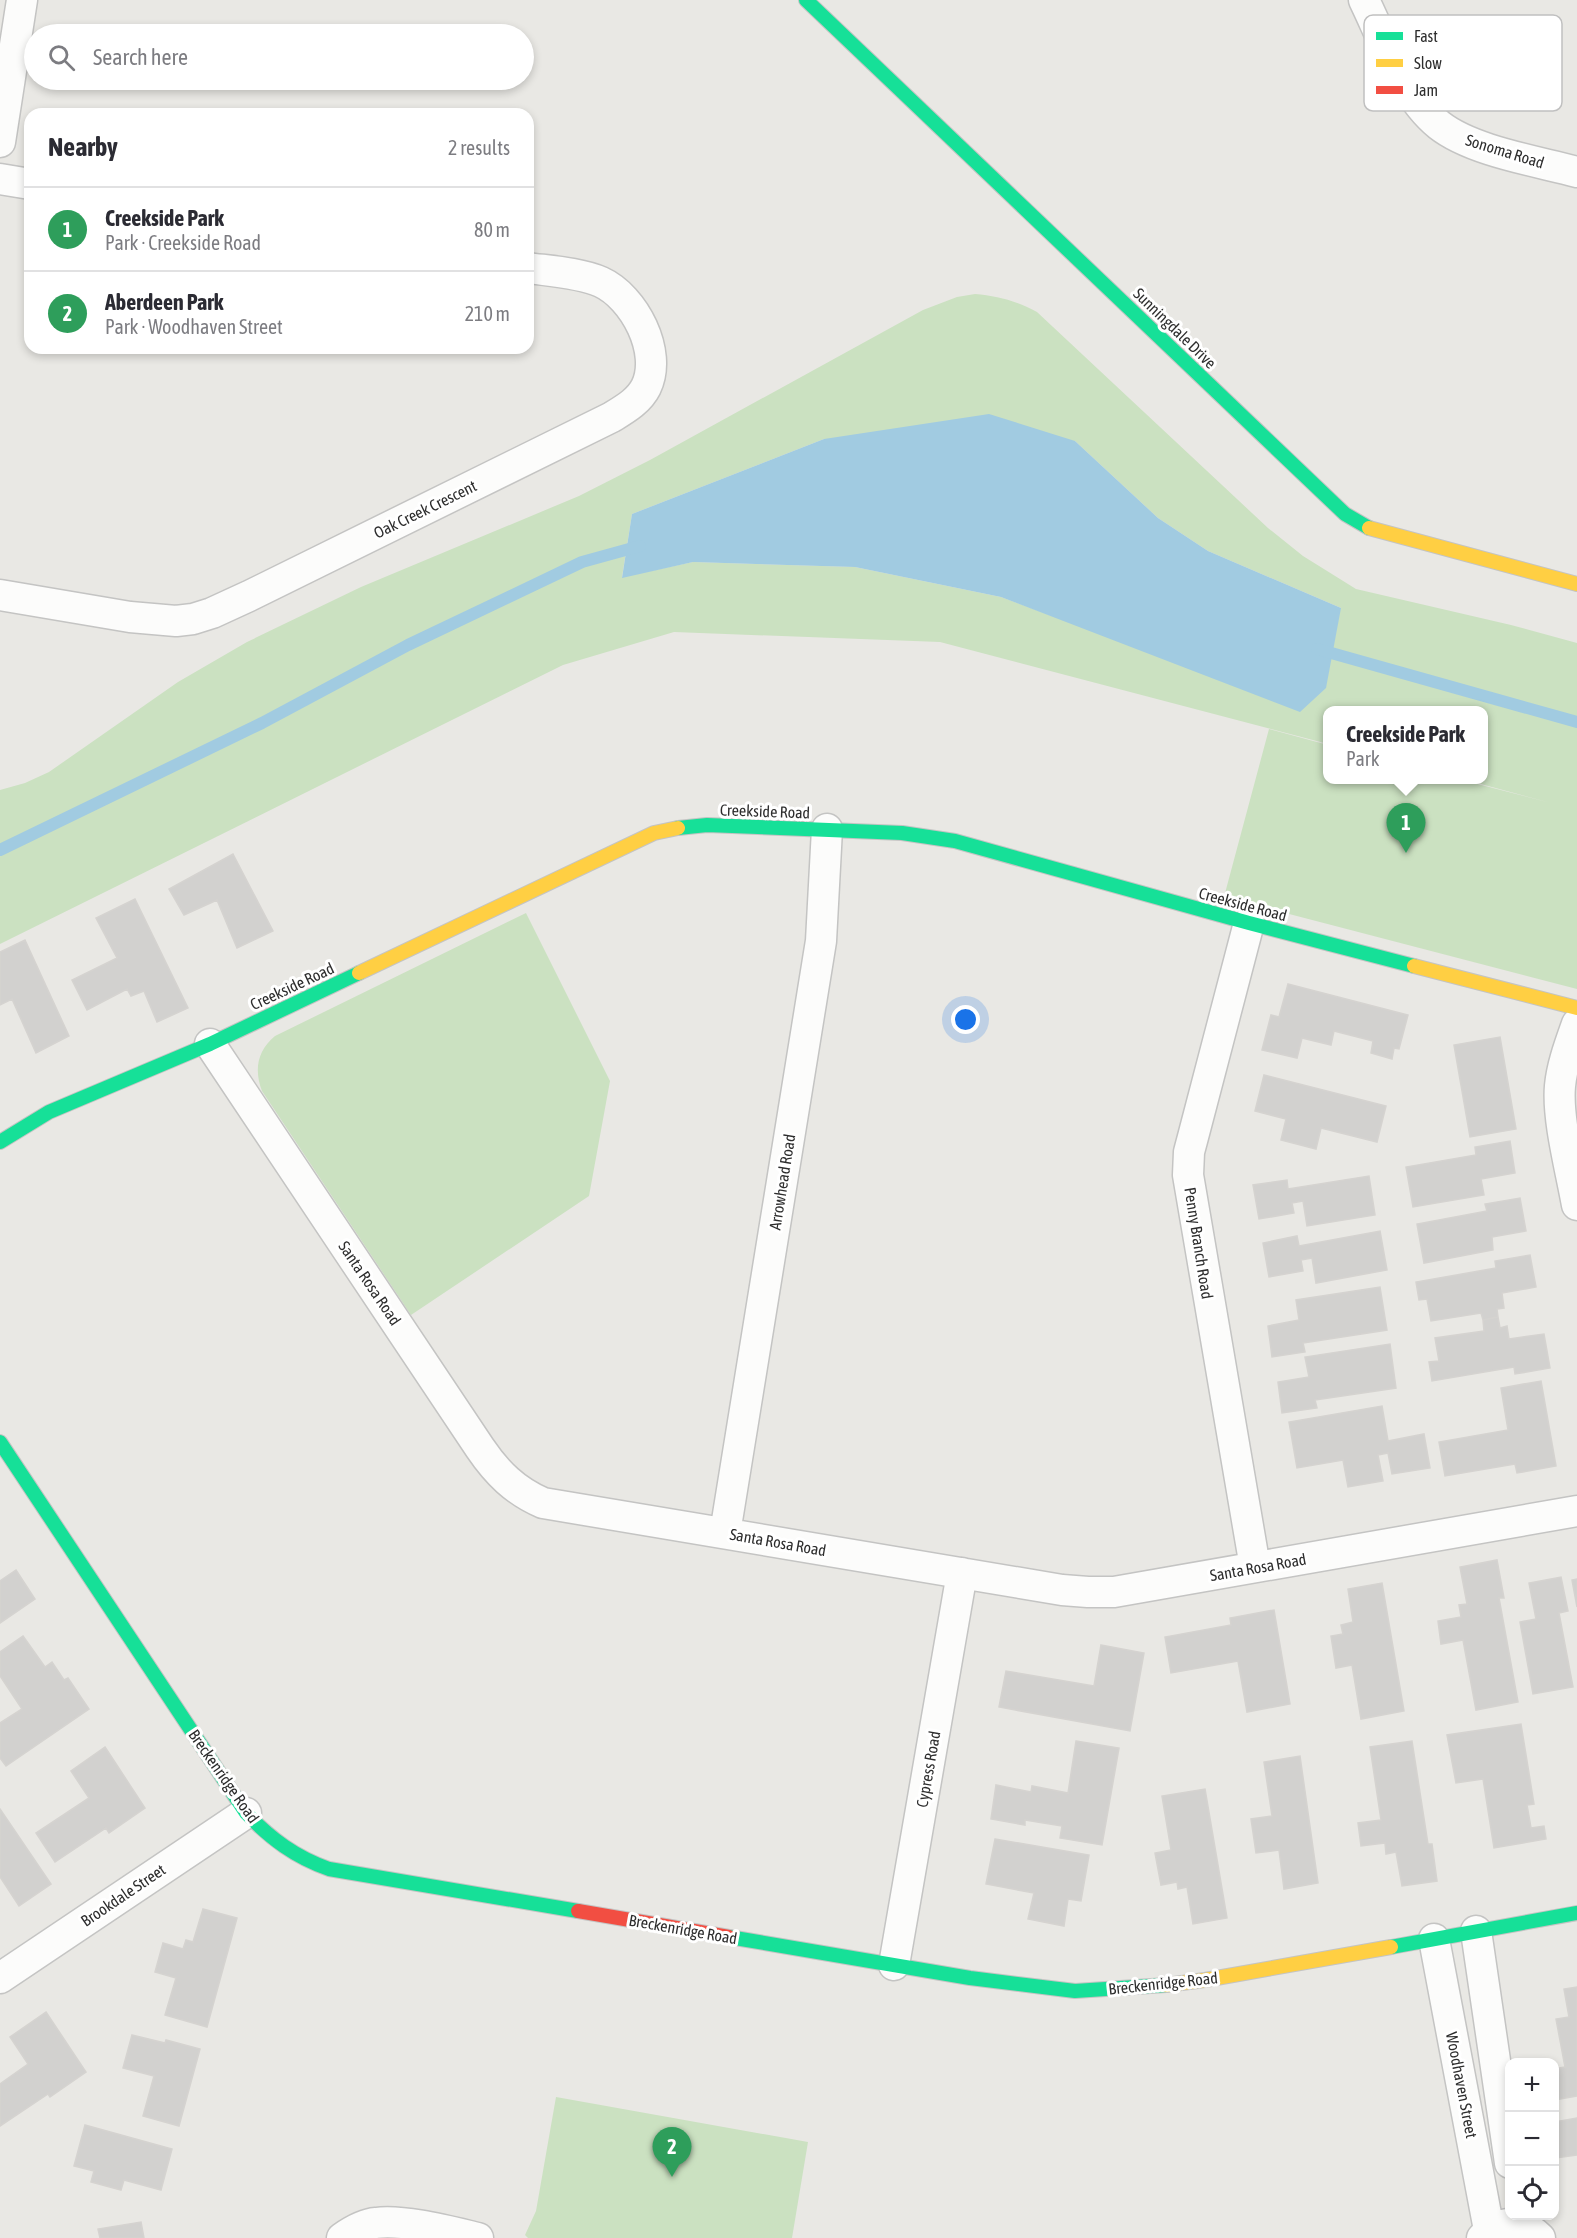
<!DOCTYPE html>
<html lang="en">
<head>
<meta charset="utf-8">
<style>
	body { margin:0; font-family:"Asap Condensed",sans-serif; background:#f7f7f7; color:#2b2b33 }
	.controls { position:absolute; right:18px; bottom:18px; display:grid; overflow:hidden; border-radius:12px; box-shadow:0 3px 9px #0003 }
	.controls button { width:54px; height:54px; display:grid; place-items:center; padding:0; border:0; border-bottom:2px solid #e1e1e2; background:#fff; color:#2b2b33; font:30px sans-serif }
	.you { position:absolute; left:966px; top:1020px; width:21px; height:21px; margin:-15px; border:4px solid #fff; border-radius:50%; background:#1a73e8; box-shadow:0 0 0 9px #1a73e833 }
	.badge { display:grid; place-items:center; width:39px; height:39px; border-radius:50%; background:#1a73e8; color:#fff; font-size:20px; font-weight:700 }
	.pin { position:absolute; translate:-50% -50px; filter:drop-shadow(0 2px 3px #0008) }
	.pin::after { content:''; position:absolute; top:32px; width:21px; height:18px; background:inherit; clip-path:polygon(0 0,100% 0,50% 100%) }
	.popup { position:absolute; left:1323px; top:706px; width:165px; height:78px; box-sizing:border-box; display:grid; place-content:center; border-radius:12px; background:#fff; filter:drop-shadow(0 2px 4px #0005); font-size:20px; white-space:nowrap; color:#7c7c81 }
	.popup b { font-size:22px; color:#2b2b33 }
	.popup::after { content:''; position:absolute; left:50%; top:100%; margin-left:-12px; border:12px solid transparent; border-top-color:#fff }
	.list { margin:0; padding:0; list-style:none }
	h2 { display:flex; justify-content:space-between; align-items:center; height:78px; margin:0; padding:0 24px; font-size:26px }
	h2 small { font-size:20px; font-weight:400; color:#7c7c81 }
	.list li { display:grid; grid-template-columns:39px 1fr auto; gap:18px; align-items:center; box-sizing:border-box; height:84px; padding:0 24px; border-top:2px solid #e1e1e2 }
	.list b { display:block; font-size:22px; white-space:nowrap }
	.list p { margin:0; font-size:20px; white-space:nowrap; color:#7c7c81 }
	.list em { font-size:20px; font-style:normal; color:#7c7c81 }
	.icon { flex:none; width:33px; height:33px; fill:none; stroke:currentColor; stroke-width:2; stroke-linecap:round; stroke-linejoin:round }
	.map { position:relative; flex:none; width:1577px; height:2238px; overflow:hidden }
	.search { position:absolute; background:#fff; box-shadow:0 3px 9px #0003; left:24px; top:24px; width:510px; height:66px; display:flex; align-items:center; gap:15px; box-sizing:border-box; padding:0 21px; border-radius:33px; color:#7c7c81; font-size:22px }
	.panel { position:absolute; background:#fff; box-shadow:0 3px 9px #0003; left:24px; top:108px; width:510px; height:246px; border-radius:18px }
	.map>svg:first-child { display:block }
	.green { fill:#cbe1c1; fill-rule:evenodd }
	.water { fill:#a1cbe1 }
	.lines { fill:none; stroke-linecap:round; stroke-linejoin:round }
	.stream { stroke:#a1cbe1; stroke-width:12 }
	.building { fill:#d2d1cf; stroke:#d5d3d0; stroke-width:1.5 }
	.street-casing { stroke:#c4c4c3; stroke-width:33 }
	.fast-casing { stroke:#c4c4c3; stroke-width:16 }
	.slow-casing { stroke:#c4c4c3; stroke-width:16 }
	.jam-casing { stroke:#c4c4c3; stroke-width:16 }
	.street { stroke:#fcfcfb; stroke-width:30 }
	.fast { stroke:#16e098; stroke-width:14 }
	.slow { stroke:#ffcf43; stroke-width:14 }
	.jam { stroke:#f24e42; stroke-width:14 }
	.labels { text-anchor:middle; stroke-width:6; stroke-linejoin:round; paint-order:stroke }
	.street-label { font-size:16px; fill:#2d2d2d; stroke:#fff }
	.key { fill:#fff; stroke:#c0c0c0; stroke-width:1.5 }
	.key-label { font-size:16px; fill:#2d2d2d }
</style>
</head>
<body>
<div class="map">
<svg width="1577" height="2238" viewBox="0 0 1577 2238">
	<rect width="100%" height="100%" fill="#e9e8e4"/>
	<path class="green" d="M975 294C998 296 1017 301 1037 312L1268 528 1303 556 1356 589 1511 625 1577 643V989L1224 897 1269 729 1328 745V780H1462L1551 803 1466 780H1484V710H1328V744L940 642 674 632 563 665 0 944V790L25 783 49 772 178 682 247 642 361 587 579 496 650 460 923 310 957 297ZM824 439 1075 441 1158 518 1208 551 1341 608 1138 648 1001 597 855 567 693 562 622 577 632 514Z
		M526 913 610 1081 589 1196 411 1315 262 1091C254 1070 257 1051 275 1036Z
		M556 2097 808 2142 792 2238H528L525 2235 536 2211Z"/>
	<path class="water" d="M989 414 1075 441 1158 518 1208 551 1341 608 1326 688 1300 712 1001 597 855 567 693 562 622 578 632 514 824 439Z"/>
	<g class="lines">
		<path class="stream" d="M1317 649 1577 722
			M0 850 262 723 408 645 582 562 640 546"/>
	</g>
	<path class="building" d="M233 854 273 931 237 948 217 900 184 915 169 889Z
		M135 899 188 1008 157 1022 144 991 131 996 127 989 87 1010 72 980 117 958 96 918Z
		M25 940 69 1036 36 1053 12 999 0 1005V952Z
		M1288 984 1408 1015 1399 1049 1394 1048 1392 1059 1371 1053 1373 1041 1334 1031 1331 1045 1302 1038 1297 1058 1262 1050 1271 1015 1279 1017Z
		M1500 1037 1516 1129 1470 1137 1454 1045Z
		M1264 1075 1386 1106 1377 1142 1321 1128 1316 1149 1281 1140 1286 1119 1255 1111Z
		M1510 1141 1515 1173 1481 1179 1484 1195 1413 1207 1406 1167 1476 1155 1475 1147Z
		M1369 1176 1375 1215 1307 1226 1303 1201 1292 1203 1294 1213 1259 1219 1253 1185 1287 1180 1288 1189Z
		M1520 1198 1526 1231 1492 1237 1493 1250 1424 1263 1417 1224 1487 1211 1485 1204Z
		M1380 1231 1387 1270 1316 1283 1312 1258 1301 1260 1303 1271 1269 1277 1263 1243 1297 1236 1299 1246Z
		M1530 1255 1536 1287 1502 1293 1504 1308 1497 1309 1498 1317 1483 1320 1481 1313 1431 1321 1427 1299 1419 1300 1416 1282 1496 1268 1495 1261Z
		M1380 1287 1387 1330 1303 1343 1305 1352 1272 1357 1268 1326 1299 1320 1296 1300Z
		M1498 1317 1500 1328 1507 1326 1509 1339 1544 1334 1550 1368 1515 1374 1514 1367 1432 1381 1429 1362 1439 1361 1435 1338 1484 1331 1483 1320Z
		M1390 1344 1396 1388 1315 1400 1317 1408 1282 1413 1278 1382 1309 1377 1305 1357Z
		M1541 1381 1556 1466 1517 1473 1515 1464 1445 1476 1439 1442 1508 1430 1501 1388Z
		M1382 1406 1388 1441 1424 1434 1430 1468 1392 1474 1388 1453 1378 1455 1383 1481 1348 1487 1343 1460 1297 1468 1289 1422Z
		M1497 1560 1504 1598H1499L1518 1702 1476 1710 1463 1640 1441 1644 1438 1621 1461 1617 1459 1605 1467 1604 1460 1567Z
		M16 1570 35 1599 0 1623V1581Z
		M1561 1577 1568 1611 1559 1613 1573 1687 1533 1694 1520 1622 1536 1619 1529 1583Z
		M1577 1579V1607L1572 1580Z
		M1382 1583 1404 1711 1361 1719 1352 1665 1336 1668 1331 1636 1343 1634 1341 1625 1353 1622 1348 1589Z
		M1274 1610 1290 1704 1247 1712 1238 1661 1171 1673 1165 1637 1231 1625 1230 1618Z
		M23 1636 45 1667 52 1662 64 1680 68 1678 89 1709 6 1766 0 1758V1723L22 1709 0 1676V1652Z
		M1101 1645 1144 1653 1130 1731 999 1707 1006 1671 1094 1686Z
		M1521 1724 1534 1804 1527 1805 1531 1828 1544 1826 1546 1839 1494 1848 1483 1779 1456 1783 1447 1735Z
		M1076 1741 1119 1748 1102 1845 1060 1838 1062 1826 1025 1820V1825L991 1819 996 1785 1031 1792 1032 1786 1068 1793Z
		M1412 1741 1428 1844H1432L1437 1881 1402 1886 1396 1852 1386 1854 1385 1843 1361 1846 1358 1823 1381 1820 1370 1747Z
		M105 1747 145 1808 109 1833 106 1828 55 1862 36 1833 89 1798 71 1771Z
		M1300 1756 1318 1883 1284 1889 1279 1850 1256 1853 1251 1819 1272 1816 1264 1762Z
		M1205 1789 1227 1918 1193 1924 1187 1887 1178 1889 1177 1882 1161 1885 1155 1853 1171 1850 1162 1796Z
		M0 1809 51 1884 19 1906 0 1877Z
		M995 1839 1089 1855 1081 1901 1068 1899 1064 1926 1028 1919 1034 1893 986 1884Z
		M203 1909 237 1918 207 2027 165 2015 176 1978 155 1972 163 1943 183 1949 186 1940 193 1942Z
		M1577 1987V2096L1554 2100V2069L1565 2067 1556 2019 1569 2017 1564 1989Z
		M46 2012 86 2072 50 2097 48 2094 0 2126V2084L28 2064 10 2037Z
		M132 2035 165 2043 166 2040 200 2049 179 2126 143 2116 154 2076 123 2068Z
		M1577 2118V2155L1556 2158 1554 2122Z
		M85 2125 172 2149 161 2190 124 2180 121 2190 91 2182 94 2171 74 2166Z
		M141 2222 144 2238H100L98 2229Z"/>
	<g class="lines">
		<defs>
			<path id="street" d="M1364 0C1383 39 1404 97 1439 125 1472 151 1536 161 1577 172
				M0 142 22 0
				M0 179 30 184
				M0 595 130 617 176 621 193 619 212 613 249 596 612 417C625 409 639 401 646 387 663 352 634 297 601 282 581 273 550 271 528 268
				M1249 923 1193 1137 1189 1152 1188 1175 1255 1567
				M1577 1024C1570 1044 1562 1065 1560 1086 1557 1119 1571 1171 1577 1205
				M210 1044 480 1448C497 1473 515 1491 543 1503L1062 1590 1088 1592H1114L1577 1511
				M725 1533 821 941 827 829
				M1476 1931 1510 2163
				M1434 1939 1489 2230
				M894 1965 962 1573
				M0 1978 246 1813
				M342 2238C352 2231 364 2224 376 2223 403 2219 452 2232 478 2238
				M1482 2238C1500 2219 1522 2220 1540 2238"/>
			<path id="fast" d="M806 0 1345 514 1369 528
				M678 828 707 825 902 833 955 841 1249 923 1414 966
				M0 1142 49 1112 210 1044 359 973
				M0 1442 246 1813C271 1839 295 1857 329 1869L578 1911
				M729 1937 970 1978 1075 1991 1166 1985
				M1391 1947 1577 1913"/>
			<path id="slow" d="M1369 528 1577 584
				M1414 966 1577 1008
				M359 973 654 833 678 828
				M1166 1985 1205 1980 1391 1947"/>
			<path id="jam" d="M578 1911 729 1937"/>
		</defs>
		<use href="#street" class="street-casing"/>
		<use href="#fast" class="fast-casing"/>
		<use href="#slow" class="slow-casing"/>
		<use href="#jam" class="jam-casing"/>
		<use href="#street" class="street"/>
		<use href="#fast" class="fast"/>
		<use href="#slow" class="slow"/>
		<use href="#jam" class="jam"/>
	</g>
	<g class="labels">
		<g class="street-label">
			<text transform="translate(1505 151) rotate(17)" y="6">Sonoma Road</text>
			<text transform="translate(1175 328) rotate(44)" y="6">Sunningdale Drive</text>
			<text transform="translate(425 509) rotate(-26)" y="6">Oak Creek Crescent</text>
			<text transform="translate(765 811) rotate(2)" y="6">Creekside Road</text>
			<text transform="translate(1243 904) rotate(15)" y="6">Creekside Road</text>
			<text transform="translate(292 986) rotate(-25)" y="6">Creekside Road</text>
			<text transform="translate(782 1182) rotate(-81)" y="6">Arrowhead Road</text>
			<text transform="translate(1199 1243) rotate(81)" y="6">Penny Branch Road</text>
			<text transform="translate(370 1283) rotate(56)" y="6">Santa Rosa Road</text>
			<text transform="translate(778 1542) rotate(10)" y="6">Santa Rosa Road</text>
			<text transform="translate(1258 1567) rotate(-10)" y="6">Santa Rosa Road</text>
			<text transform="translate(928 1769) rotate(-80)" y="6">Cypress Road</text>
			<text transform="translate(224 1776) rotate(55)" y="6">Breckenridge Road</text>
			<text transform="translate(123 1895) rotate(-34)" y="6">Brookdale Street</text>
			<text transform="translate(683 1929) rotate(10)" y="6">Breckenridge Road</text>
			<text transform="translate(1163 1983) rotate(-6)" y="6">Breckenridge Road</text>
			<text transform="translate(1462 2085) rotate(79)" y="6">Woodhaven Street</text>
		</g>
	</g>
	<rect x="1364" y="15" width="198" height="96" rx="9" class="key"/>
	<rect x="1376" y="32" width="27" height="8" fill="#16e098"/>
	<rect x="1376" y="59" width="27" height="8" fill="#ffcf43"/>
	<rect x="1376" y="86" width="27" height="8" fill="#f24e42"/>
	<g class="key-label">
		<text x="1414" y="42">Fast</text>
		<text x="1414" y="69">Slow</text>
		<text x="1414" y="96">Jam</text>
	</g>
</svg>
<div class="controls">
<button>+</button>
<button>−</button>
<button><svg class="icon" aria-label="locate" viewBox="0 0 24 24"><circle cx="12" cy="12" r="6"/><path d="M12 2v4M12 18v4M2 12h4M18 12h4"/></svg></button>
</div>
<div class="you"></div>
<div class="pin badge" style="left:1406px;top:853px;background:#2e9e5b">1</div>
<div class="popup"><b>Creekside Park</b>Park</div>
<div class="pin badge" style="left:672px;top:2177px;background:#2e9e5b">2</div>
<div class="search"><svg class="icon" aria-label="search" viewBox="0 0 24 24"><circle cx="10" cy="10" r="6"/><path d="M15 15l6 6"/></svg>Search here</div>
<section class="panel">
<h2>Nearby<small>2 results</small></h2>
<ul class="list">
<li><span class="badge" style="background:#2e9e5b">1</span><div><b>Creekside Park</b><p>Park · Creekside Road</p></div><em>80 m</em></li>
<li><span class="badge" style="background:#2e9e5b">2</span><div><b>Aberdeen Park</b><p>Park · Woodhaven Street</p></div><em>210 m</em></li>
</ul>
</section>
</div>
</body>
</html>
